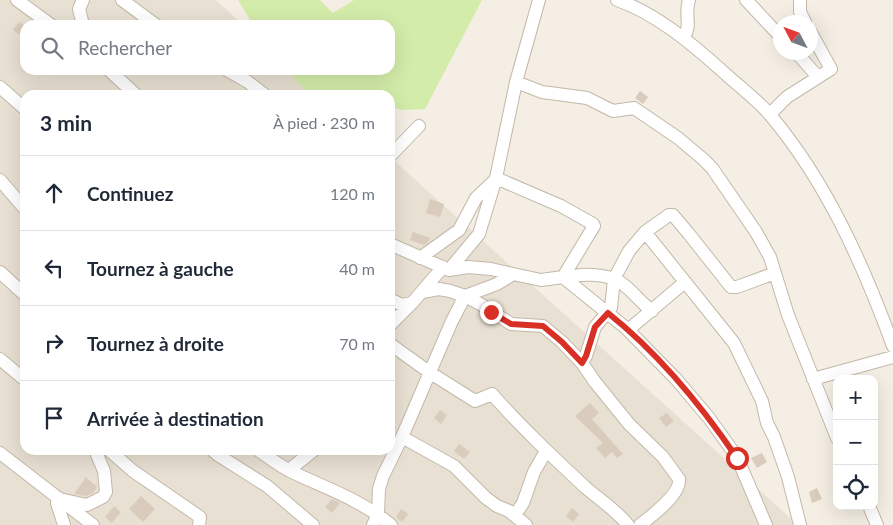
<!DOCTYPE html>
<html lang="fr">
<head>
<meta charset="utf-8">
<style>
	body { margin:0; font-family:Lato,sans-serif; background:#f2f2f3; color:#1f2937 }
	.controls { position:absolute; right:15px; bottom:15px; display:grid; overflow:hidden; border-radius:10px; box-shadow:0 5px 20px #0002 }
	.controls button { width:45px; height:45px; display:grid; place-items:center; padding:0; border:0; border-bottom:1px solid #e0e1e3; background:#fff; color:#1f2937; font:25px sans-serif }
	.compass { position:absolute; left:773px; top:15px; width:45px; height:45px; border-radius:50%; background:#fff; box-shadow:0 5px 20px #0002; rotate:311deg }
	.stop { position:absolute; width:15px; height:15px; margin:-11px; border:4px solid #d93025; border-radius:50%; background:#fff }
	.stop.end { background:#d93025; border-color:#fff; box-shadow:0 1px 5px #0008 }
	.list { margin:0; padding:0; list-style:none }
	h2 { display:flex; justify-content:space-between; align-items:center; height:65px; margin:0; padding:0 20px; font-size:21px }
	h2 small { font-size:16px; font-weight:400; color:#747a83 }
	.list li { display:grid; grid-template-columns:32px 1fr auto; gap:15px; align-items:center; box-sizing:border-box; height:75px; padding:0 20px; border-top:1px solid #e0e1e3 }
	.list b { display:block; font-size:19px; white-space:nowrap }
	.list em { font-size:16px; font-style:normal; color:#747a83 }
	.icon { flex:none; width:28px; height:28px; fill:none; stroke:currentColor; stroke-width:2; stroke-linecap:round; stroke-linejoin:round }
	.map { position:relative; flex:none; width:893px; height:525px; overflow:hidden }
	.search { position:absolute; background:#fff; box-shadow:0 5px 20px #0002; left:20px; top:20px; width:375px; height:55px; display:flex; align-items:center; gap:12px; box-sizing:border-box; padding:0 18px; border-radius:15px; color:#747a83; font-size:19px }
	.panel { position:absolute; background:#fff; box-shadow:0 5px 20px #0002; left:20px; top:90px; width:375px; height:365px; border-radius:15px }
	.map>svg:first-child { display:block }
	.residential { fill:#e8e0d2 }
	.green { fill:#d3eca9 }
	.building { fill:#d9ccbc }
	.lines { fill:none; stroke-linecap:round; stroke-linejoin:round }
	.minor-casing { stroke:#c3b8a9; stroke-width:14 }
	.minor { stroke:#fff; stroke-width:12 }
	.route { stroke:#d93025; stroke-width:6 }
</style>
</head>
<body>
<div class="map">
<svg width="893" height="525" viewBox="0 0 893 525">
	<rect width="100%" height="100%" fill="#f4eee4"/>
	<path class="residential" d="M0 0H216L243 25H25V70H293L321 95H25V450H390V157L798 525H0Z"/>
	<path class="green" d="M238 0H320L333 13 354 0H482L425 109 403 110 390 107V95H334L304 89 287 70H390V25H253Z"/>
	<path class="building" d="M19 22 25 26V28L19 35 13 30Z
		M640 91 648 97 643 104 635 98Z
		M430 199 444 204 440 217 426 213Z
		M413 232 430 238 428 242 424 245 410 240Z
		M590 403 599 413 592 419 623 454 617 458 612 452 605 458 596 448 603 443 575 416Z
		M440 410 447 415 441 424 434 418Z
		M667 413 674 421 666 427 659 418Z
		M459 444 470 452 464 459 454 451Z
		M762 453 767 462 757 468 751 458Z
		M86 477 97 487 93 493 86 496 74 494Z
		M817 488 822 499 812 503 809 492Z
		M141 496 155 509 143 522 129 509Z
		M332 499 340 503 332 513 325 507Z
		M114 506 121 512 112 523 105 517Z
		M572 508 579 514 573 522 566 516Z
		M401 509 408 514 402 522 396 517Z"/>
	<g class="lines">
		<defs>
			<path id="minor" d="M17 0 51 25
				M122 0 156 25
				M617 0C655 13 691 43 720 69 737 85 757 99 771 116 827 183 863 264 893 346
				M746 0 780 36
				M800 0V12L805 22
				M83 25 79 9 83 0
				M684 38C692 23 684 16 689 0
				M796 52 818 77
				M109 70 136 95
				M227 70 248 82 265 95
				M516 82 542 92 587 98 613 111 634 108 678 138 703 159 712 168 756 232 770 257 788 315 837 438
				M0 87 25 109
				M770 114 787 97 831 69 810 31
				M390 156 419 126
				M496 178 561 206 593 224 594 226 563 277
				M0 180 25 209
				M645 232 734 343 762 401 767 423 774 437 788 477 800 525
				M390 244 449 270 468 267 491 269 513 274
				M420 258 459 230 476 198 496 179
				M449 270 479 234 496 178 516 82 539 0
				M0 272 25 295
				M566 279C579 272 607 274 620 282 632 290 641 303 652 311
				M422 292 439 289 450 291 465 296 482 305 511 324 543 326 562 342 582 363 595 382 629 424 663 457 679 479C681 495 651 516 640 525
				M390 299 402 305 412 303 443 267
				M390 325 412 303
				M628 330 685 282
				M390 344 429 372 475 401 492 394C521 427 553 457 585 487 600 500 616 510 628 525
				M0 359 25 380
				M582 363 586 356 595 327 611 308 614 279 629 251 645 232 669 215H673L689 234 731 287H737L775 273
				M813 379 893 357
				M402 437 454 466 486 498 497 506 509 511 526 525
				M109 450 133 471 200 517 199 525
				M212 450 218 455 267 486 313 525
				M258 450C268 457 279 465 290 471 325 488 360 499 391 525
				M0 453 93 525
				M289 470 314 450
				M59 498 57 503 64 525
				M64 500 87 505 103 497 106 492 104 471 95 450
				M869 506 877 525
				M515 515 523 503 534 472 546 451
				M373 525 378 514 379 489 383 476 402 437 452 321 465 296 497 284 513 274 541 280 563 277 626 328 676 379 709 418 737 457 766 525"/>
		</defs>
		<use href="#minor" class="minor-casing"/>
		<use href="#minor" class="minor"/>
	</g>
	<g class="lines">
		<path class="route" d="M491 312 511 324 543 326 562 342 582 363 586 356 595 327 608 313C658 353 701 405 737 458"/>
	</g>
</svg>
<div class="controls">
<button>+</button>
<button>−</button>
<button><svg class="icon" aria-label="locate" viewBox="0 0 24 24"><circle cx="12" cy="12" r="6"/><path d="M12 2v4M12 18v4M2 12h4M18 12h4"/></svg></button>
</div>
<svg class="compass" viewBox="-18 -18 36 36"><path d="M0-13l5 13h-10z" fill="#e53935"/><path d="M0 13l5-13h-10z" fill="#747a83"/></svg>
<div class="stop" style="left:737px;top:458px"></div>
<div class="stop end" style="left:491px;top:312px"></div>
<div class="search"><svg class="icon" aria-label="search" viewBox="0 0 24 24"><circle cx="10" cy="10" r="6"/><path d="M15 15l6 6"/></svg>Rechercher</div>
<section class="panel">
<h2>3 min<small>À pied · 230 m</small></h2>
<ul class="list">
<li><svg class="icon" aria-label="ahead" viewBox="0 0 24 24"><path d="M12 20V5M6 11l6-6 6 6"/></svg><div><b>Continuez</b></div><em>120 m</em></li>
<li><svg class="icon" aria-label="left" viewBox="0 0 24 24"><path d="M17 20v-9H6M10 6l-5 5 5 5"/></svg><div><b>Tournez à gauche</b></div><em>40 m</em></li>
<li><svg class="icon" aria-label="right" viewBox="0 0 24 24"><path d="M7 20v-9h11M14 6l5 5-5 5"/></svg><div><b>Tournez à droite</b></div><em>70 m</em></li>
<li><svg class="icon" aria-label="arrive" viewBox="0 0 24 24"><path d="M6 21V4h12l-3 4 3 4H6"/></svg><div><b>Arrivée à destination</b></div></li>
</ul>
</section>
</div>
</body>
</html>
